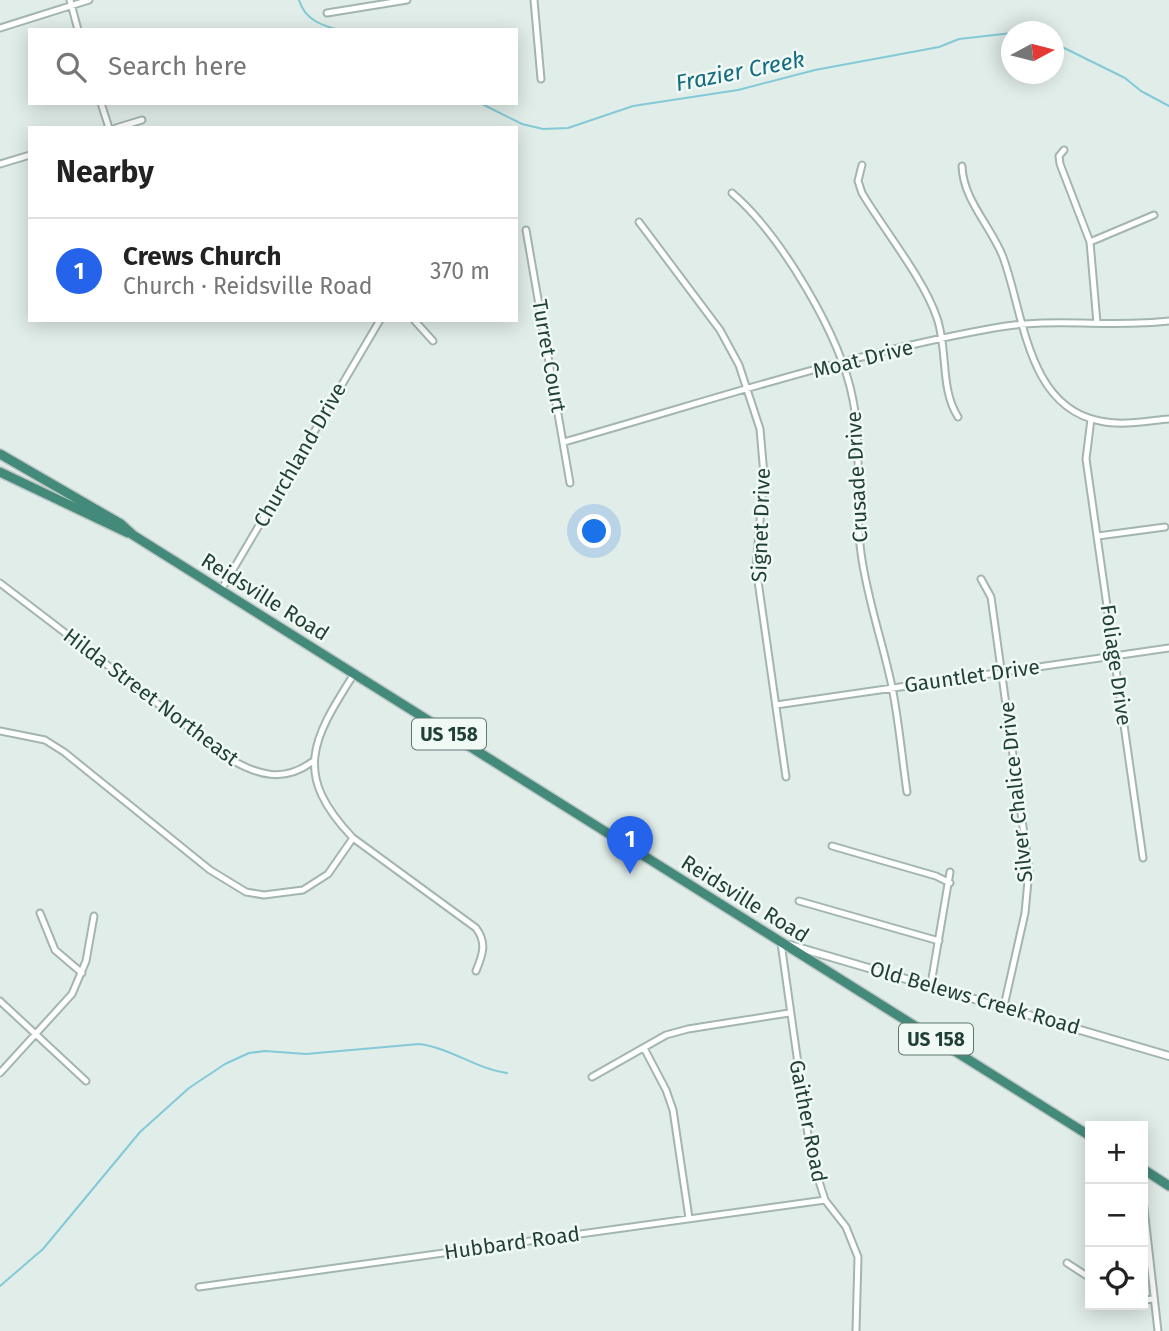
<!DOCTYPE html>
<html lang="en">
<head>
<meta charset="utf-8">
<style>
	body { margin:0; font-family:"Fira Sans",sans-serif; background:#f6f6f6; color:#222 }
	.controls { position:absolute; right:21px; bottom:21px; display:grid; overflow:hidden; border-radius:0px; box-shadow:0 4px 18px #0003 }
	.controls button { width:63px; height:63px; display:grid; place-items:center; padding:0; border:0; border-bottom:2px solid #e0e0e0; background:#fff; color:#222; font:35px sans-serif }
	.compass { position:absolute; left:1001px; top:21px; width:63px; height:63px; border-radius:50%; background:#fff; box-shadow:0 4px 18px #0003; rotate:83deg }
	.you { position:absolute; left:595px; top:532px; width:24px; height:24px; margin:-18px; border:5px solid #fff; border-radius:50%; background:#1a73e8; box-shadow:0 0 0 10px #1a73e833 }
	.badge { display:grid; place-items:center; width:46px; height:46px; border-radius:50%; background:#2563eb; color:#fff; font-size:23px; font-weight:700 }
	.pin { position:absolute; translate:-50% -58px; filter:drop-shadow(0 2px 4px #0008) }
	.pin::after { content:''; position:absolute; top:37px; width:24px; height:21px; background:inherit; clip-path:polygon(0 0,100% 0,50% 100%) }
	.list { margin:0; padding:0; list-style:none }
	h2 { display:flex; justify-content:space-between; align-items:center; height:91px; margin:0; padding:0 28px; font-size:30px }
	h2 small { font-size:23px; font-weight:400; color:#767676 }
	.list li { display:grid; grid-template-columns:46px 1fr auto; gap:21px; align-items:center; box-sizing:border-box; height:105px; padding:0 28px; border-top:2px solid #e0e0e0 }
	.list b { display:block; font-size:26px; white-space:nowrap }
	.list p { margin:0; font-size:23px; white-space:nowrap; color:#767676 }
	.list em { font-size:23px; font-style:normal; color:#767676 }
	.icon { flex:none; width:38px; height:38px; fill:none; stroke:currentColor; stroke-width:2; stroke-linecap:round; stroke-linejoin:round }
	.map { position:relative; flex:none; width:1169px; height:1331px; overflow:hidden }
	.search { position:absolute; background:#fff; box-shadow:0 4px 18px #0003; left:28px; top:28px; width:490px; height:77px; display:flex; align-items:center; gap:18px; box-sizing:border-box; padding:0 24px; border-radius:0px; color:#767676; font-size:26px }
	.panel { position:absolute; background:#fff; box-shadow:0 4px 18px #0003; left:28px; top:126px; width:490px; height:196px; border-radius:0px }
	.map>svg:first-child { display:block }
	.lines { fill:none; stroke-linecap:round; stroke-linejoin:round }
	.stream { stroke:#83c9d7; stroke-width:2 }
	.minor-casing { stroke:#a3b5af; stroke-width:9 }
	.tertiary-casing { stroke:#a3b5af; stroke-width:10 }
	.trunk-casing { stroke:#c0c9c7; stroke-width:12 }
	.minor { stroke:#fff; stroke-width:5 }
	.tertiary { stroke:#fff; stroke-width:6 }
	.trunk { stroke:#448a7b; stroke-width:9 }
	.labels { text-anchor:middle; stroke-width:5; stroke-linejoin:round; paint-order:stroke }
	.shield { fill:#f1f9f5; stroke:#5e7770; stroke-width:2 }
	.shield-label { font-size:19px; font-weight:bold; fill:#1f3f37 }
	.street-label { font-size:21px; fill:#1f3f37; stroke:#f1f9f5 }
	.water-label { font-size:23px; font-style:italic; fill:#146d81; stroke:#f1f9f5 }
</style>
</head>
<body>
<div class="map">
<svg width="1169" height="1331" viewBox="0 0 1169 1331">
	<rect width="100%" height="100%" fill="#e1ede8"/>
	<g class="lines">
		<path class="stream" d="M299 0C305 20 322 26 341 30
			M1054 43 1125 78 1141 91 1169 106
			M480 103 522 124 543 129 568 128 633 106 738 90 815 70 939 47 959 39 1012 33
			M0 1286 43 1249 140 1132 189 1088 225 1064 249 1053 265 1051 306 1054 419 1044C451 1048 476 1069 507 1073"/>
		<defs>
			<path id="minor" d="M70 0 78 30
				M534 0 541 79
				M327 13 407 0
				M0 28 89 0
				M101 103 109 128
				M116 128 142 120
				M1064 150 1059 156 1060 164 1090 242 1097 323
				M0 164 30 155
				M862 165 858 181 862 193C884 230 924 279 937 318 948 350 940 389 958 417
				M962 166C963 200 991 226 1003 257 1024 314 1027 407 1100 421 1122 426 1147 421 1169 419
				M732 193C781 235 841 336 853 400 863 451 854 503 861 553 867 599 883 643 892 687 899 722 902 758 907 792
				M639 222 720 330 739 365 760 429 764 475 756 567 786 777
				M526 230 570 483
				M1090 242 1154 215
				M414 320 433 341
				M1091 419 1086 459 1143 858
				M564 442C706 402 848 354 994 328 1052 317 1111 328 1169 321
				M1098 536 1165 527
				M981 579 991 597 1029 870 1025 913 1004 1006
				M0 583 230 759C258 775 283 783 312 762
				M221 590 380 320
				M354 674C312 740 292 774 353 838L476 928C487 943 483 954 476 971
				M776 705 1169 648
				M0 731 45 740 64 752 210 870 246 892 264 895 303 890 328 874 353 838
				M832 846 936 876 950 883
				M799 901 939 941
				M40 913 55 950 82 973
				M781 943 811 1156 825 1200 846 1227 858 1257 856 1331
				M931 984 950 872
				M0 1001 86 1081
				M644 1048 666 1090 673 1110 689 1218
				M0 1073 72 994 86 961 94 916
				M592 1077 666 1035 688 1029 789 1013
				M1143 1199 1158 1331
				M1067 1263 1090 1278
				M199 1287 825 1200
				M1143 1300 1154 1299"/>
			<path id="tertiary" d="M790 945 1169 1056"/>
			<path id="trunk" d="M0 454 121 524 133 535 1090 1136
				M0 472 128 533
				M1143 1169 1169 1186"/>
		</defs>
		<use href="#minor" class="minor-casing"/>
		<use href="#tertiary" class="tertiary-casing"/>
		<use href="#trunk" class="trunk-casing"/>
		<use href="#minor" class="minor"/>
		<use href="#tertiary" class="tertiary"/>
		<use href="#trunk" class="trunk"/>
	</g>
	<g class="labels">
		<g class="shield">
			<rect x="412" y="718.5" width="74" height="31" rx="5"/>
			<rect x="899" y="1023.5" width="74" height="31" rx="5"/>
		</g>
		<g class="shield-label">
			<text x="449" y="741">US 158</text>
			<text x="936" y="1046">US 158</text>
		</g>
		<g class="street-label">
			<text transform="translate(549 356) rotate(80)" y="7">Turret Court</text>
			<text transform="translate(863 359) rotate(-14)" y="7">Moat Drive</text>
			<text transform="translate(300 455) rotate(-60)" y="7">Churchland Drive</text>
			<text transform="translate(857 477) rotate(-93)" y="7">Crusade Drive</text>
			<text transform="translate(761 525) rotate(-88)" y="7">Signet Drive</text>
			<text transform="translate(265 597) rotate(32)" y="7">Reidsville Road</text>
			<text transform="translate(1116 665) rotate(82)" y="7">Foliage Drive</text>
			<text transform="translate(972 676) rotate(-8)" y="7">Gauntlet Drive</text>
			<text transform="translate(151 697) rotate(37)" y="7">Hilda Street Northeast</text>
			<text transform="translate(1016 792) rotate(-96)" y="7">Silver Chalice Drive</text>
			<text transform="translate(745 899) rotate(32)" y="7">Reidsville Road</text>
			<text transform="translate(975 998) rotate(16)" y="7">Old Belews Creek Road</text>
			<text transform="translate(808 1121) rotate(79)" y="7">Gaither Road</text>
			<text transform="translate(512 1243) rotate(-8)" y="7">Hubbard Road</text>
		</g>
		<g class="water-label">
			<text transform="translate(740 71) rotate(-11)" y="8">Frazier Creek</text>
		</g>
	</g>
</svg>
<div class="controls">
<button>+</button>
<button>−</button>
<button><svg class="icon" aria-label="locate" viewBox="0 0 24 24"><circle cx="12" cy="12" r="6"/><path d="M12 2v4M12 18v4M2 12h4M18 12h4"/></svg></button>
</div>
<svg class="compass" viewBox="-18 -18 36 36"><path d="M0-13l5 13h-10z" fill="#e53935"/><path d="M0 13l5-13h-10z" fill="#767676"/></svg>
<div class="you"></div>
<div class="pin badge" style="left:630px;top:874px">1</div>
<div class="search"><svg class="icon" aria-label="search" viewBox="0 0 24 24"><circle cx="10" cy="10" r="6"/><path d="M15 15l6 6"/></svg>Search here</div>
<section class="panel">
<h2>Nearby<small></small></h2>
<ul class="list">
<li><span class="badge">1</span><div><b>Crews Church</b><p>Church · Reidsville Road</p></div><em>370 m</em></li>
</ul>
</section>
</div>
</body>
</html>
